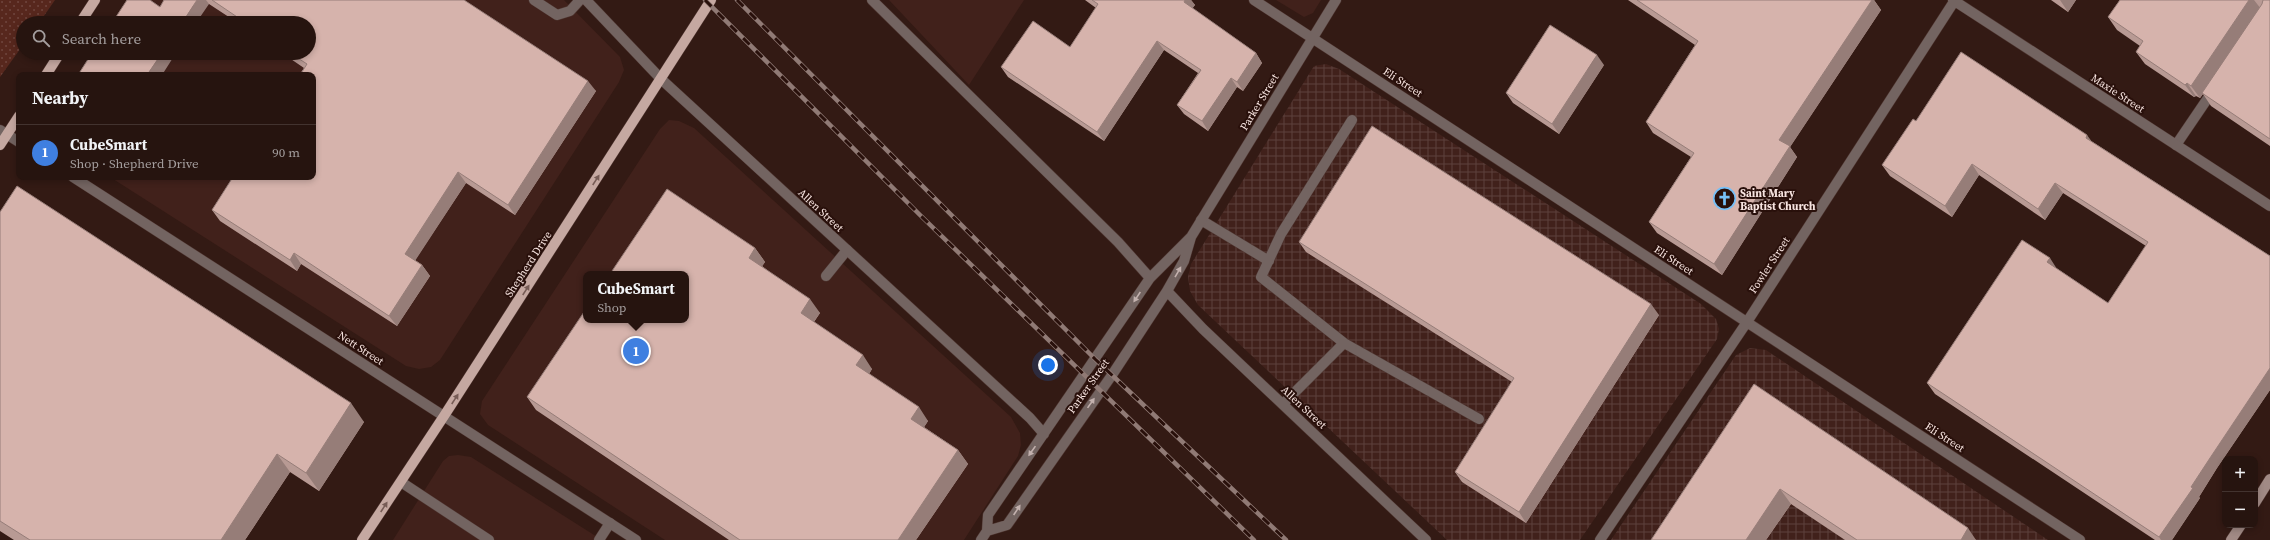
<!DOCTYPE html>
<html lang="en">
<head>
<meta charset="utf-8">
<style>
	body { margin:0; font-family:"Source Serif 4",serif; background:#2e1d18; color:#f1f3f6 }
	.controls { position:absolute; right:12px; bottom:12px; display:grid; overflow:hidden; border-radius:8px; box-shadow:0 2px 6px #0003 }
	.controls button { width:36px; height:36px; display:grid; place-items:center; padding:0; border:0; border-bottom:1px solid #42332f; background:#26140f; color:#f1f3f6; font:20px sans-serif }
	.you { position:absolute; left:1048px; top:365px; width:14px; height:14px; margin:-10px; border:3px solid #fff; border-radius:50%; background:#1a73e8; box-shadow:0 0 0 6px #1a73e833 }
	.badge { display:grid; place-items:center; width:26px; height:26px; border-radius:50%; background:#0f766e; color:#fff; font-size:13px; font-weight:700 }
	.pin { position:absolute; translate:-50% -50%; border:2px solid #fff; box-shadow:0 1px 4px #0006 }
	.popup { position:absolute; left:583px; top:271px; width:106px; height:52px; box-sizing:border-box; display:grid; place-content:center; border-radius:8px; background:#26140f; filter:drop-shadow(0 1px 3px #0005); font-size:13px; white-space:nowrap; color:#a49e9e }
	.popup b { font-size:15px; color:#f1f3f6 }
	.popup::after { content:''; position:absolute; left:50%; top:100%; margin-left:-8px; border:8px solid transparent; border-top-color:#26140f }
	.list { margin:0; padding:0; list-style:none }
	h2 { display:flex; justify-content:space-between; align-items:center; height:52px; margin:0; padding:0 16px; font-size:17px }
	h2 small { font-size:13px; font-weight:400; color:#a49e9e }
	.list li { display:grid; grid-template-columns:26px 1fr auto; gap:12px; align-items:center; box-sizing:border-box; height:56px; padding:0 16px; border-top:1px solid #42332f }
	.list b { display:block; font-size:15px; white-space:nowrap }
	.list p { margin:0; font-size:13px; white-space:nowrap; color:#a49e9e }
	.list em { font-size:13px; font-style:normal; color:#a49e9e }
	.icon { flex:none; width:22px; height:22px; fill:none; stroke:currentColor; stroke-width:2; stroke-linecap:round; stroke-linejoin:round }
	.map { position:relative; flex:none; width:2270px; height:540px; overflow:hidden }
	.search { position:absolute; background:#26140f; box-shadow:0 2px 6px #0003; left:16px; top:16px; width:300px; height:44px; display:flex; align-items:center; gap:10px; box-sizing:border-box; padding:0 14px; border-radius:22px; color:#a49e9e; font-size:15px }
	.panel { position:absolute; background:#26140f; box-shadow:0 2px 6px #0003; left:16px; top:72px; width:300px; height:108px; border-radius:8px }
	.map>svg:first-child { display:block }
	.built { fill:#41211b; fill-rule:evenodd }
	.industrial { fill:url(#industrial-grid) }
	.grass { fill:url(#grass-dots) }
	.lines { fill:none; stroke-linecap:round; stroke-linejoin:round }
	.lane-casing { stroke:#4f3631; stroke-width:11 }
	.street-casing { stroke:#4f3631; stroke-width:11 }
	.secondary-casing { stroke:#4f3631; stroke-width:11 }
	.primary-casing { stroke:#4f3631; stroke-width:11 }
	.lane { stroke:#736461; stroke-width:10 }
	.street { stroke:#736461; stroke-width:10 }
	.secondary { stroke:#a18a85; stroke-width:10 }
	.primary { stroke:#c5a8a1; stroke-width:10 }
	.rail-casing { stroke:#907a75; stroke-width:4.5 }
	.rail { stroke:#29100b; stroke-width:3; stroke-dasharray:9; stroke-linecap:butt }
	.wall { fill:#b89a94 }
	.shaded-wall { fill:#967d78 }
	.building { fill:#d6b3ac; stroke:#967d78 }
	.oneway { fill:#775c56 }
	.oneway2 { fill:#c3b1ae }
	.labels { text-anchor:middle; stroke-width:4; stroke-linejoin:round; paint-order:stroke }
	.street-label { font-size:11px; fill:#f8e5e1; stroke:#29100b }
	.poi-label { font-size:11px; font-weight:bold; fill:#f8e5e1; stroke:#29100b; text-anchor:start }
</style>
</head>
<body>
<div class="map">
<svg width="2270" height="540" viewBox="0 0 2270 540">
	<defs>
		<pattern id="industrial-grid" width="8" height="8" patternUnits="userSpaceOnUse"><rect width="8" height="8" fill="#41211b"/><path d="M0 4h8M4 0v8" fill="none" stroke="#5d413c"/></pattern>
		<pattern id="grass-dots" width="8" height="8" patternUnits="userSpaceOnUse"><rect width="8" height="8" fill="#57271d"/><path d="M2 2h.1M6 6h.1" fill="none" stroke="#70463e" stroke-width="1.8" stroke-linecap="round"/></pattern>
	</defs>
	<rect width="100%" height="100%" fill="#331a14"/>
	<path class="built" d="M131 0H564L620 57 624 70 619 82 440 360 431 367 419 369 406 366 110 177H313V75H82L97 53H309V23H116Z
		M889 0H1024L969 85Z
		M1276 0H1321L1313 13 1304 17Z
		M669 120 679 121 694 128 1011 417 1020 433 1021 445 1018 456 964 540H665L488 425 480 414 482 401 660 129ZM586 274H686V320H586Z
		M458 455 471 457 602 540H393L443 461 449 456Z"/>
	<path class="industrial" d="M1326 64 1339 69 1701 304 1716 319 1719 329 1717 339 1580 540H1447L1198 305 1190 291 1188 277 1191 264 1314 66Z
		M1750 348 1766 350 2048 540H1611L1736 355Z"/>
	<path class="grass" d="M0 0H55L39 23H23V45L0 77Z"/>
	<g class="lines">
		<defs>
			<path id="lane" d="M534 0 557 15 570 11 580 0
				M2176 145 2214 89
				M1201 220 1269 261
				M826 276 847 250
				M1344 343 1479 419
				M1283 404 1344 343 1261 277 1281 234 1352 120
				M401 482 489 540
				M599 540 610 523"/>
			<path id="street" d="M586 0 661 79 1030 418 1044 434
				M872 0 1118 242 1150 278
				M1254 0 2080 540
				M1953 0 2270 206
				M0 130 19 142
				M73 177 636 540
				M1167 291 1203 329 1426 540
				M987 531 1007 525 1112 375 1167 291 1184 261 1191 237 1336 0
				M981 540 987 531 988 515 1150 278 1191 237
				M1600 540 1747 322 1955 0"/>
			<path id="secondary" d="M2255 503 2270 479
				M2231 540 2241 525"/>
			<path id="primary" d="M80 23 95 0
				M46 75 60 53
				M0 145 19 116
				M362 540 444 416 711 0"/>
		</defs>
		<use href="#lane" class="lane-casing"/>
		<use href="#street" class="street-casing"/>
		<use href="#secondary" class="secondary-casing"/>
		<use href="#primary" class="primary-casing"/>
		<use href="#lane" class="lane"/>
		<use href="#street" class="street"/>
		<use href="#secondary" class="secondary"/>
		<use href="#primary" class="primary"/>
		<defs>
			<path id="rail" d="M705 0 920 215 1254 540
				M737 0 1095 359 1286 540"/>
		</defs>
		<use href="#rail" class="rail-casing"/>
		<use href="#rail" class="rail"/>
	</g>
	<path class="wall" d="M164 0H464L596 91 515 215 466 183 415 260 422 265 430 276 397 326 301 264 297 271 220 221 212 210 304 68 282 53H309V23H238L209 4 160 7Z
		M1085 0H1191L1195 5 1192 8 1256 53 1262 63 1243 91 1237 87 1208 131 1184 114 1177 105 1198 73 1164 50 1104 141 1008 77 1001 67 1070 47 1096 8Z
		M1628 0H1874L1881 10 1790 147 1797 157 1722 275 1657 233 1649 222 1691 157 1653 133 1646 122 1695 45Z
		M2051 0H2076L2068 12Z
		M2120 0H2270V146L2211 106 2203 94 2200 98 2196 96 2194 97 2145 64 2136 52 2140 46 2117 30 2108 17Z
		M1604 65 1559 134 1513 103 1506 93Z
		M2091 141 2270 256V390L2217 468 2199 497 2200 498 2172 540H2155L1935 394 1927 383 2056 268 2108 303 2146 246 2063 193 2045 220 1979 175 1952 217 1890 176 1882 165Z
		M0 212 364 422 319 491 290 472 245 540H14L0 531Z
		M1299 242 1659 315 1526 523 1462 482 1455 472 1512 382 1306 252Z
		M755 248 765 262 762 266 820 313 814 322 872 369 869 374 928 421 924 427 958 450 968 464 916 540H729L536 410 527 397Z
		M1754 384 1976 540H1845L1791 504 1766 540H1651Z"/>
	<path class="shaded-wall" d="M197 0H206L209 4 196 23H182Z
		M1185 0H1191L1195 5 1190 12 1184 2Z
		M1872 0H1874L1881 10 1790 147 1797 157 1722 275 1714 264 1779 140Z
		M2060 0H2076L2068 12Z
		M2249 0H2254L2261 9 2202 93 2203 94 2200 98 2191 86Z
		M1157 41 1164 50 1104 141 1097 132Z
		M162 53H176L162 75H147Z
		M1256 53 1262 63 1243 91 1237 82Z
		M1597 55 1604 65 1559 134 1552 124Z
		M1231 78 1237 87 1208 131 1202 121Z
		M588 81 596 91 515 215 508 205Z
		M2187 83 2196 96 2194 97 2185 85Z
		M2087 135 2095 146 2086 138Z
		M1972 164 1979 175 1952 217 1945 206Z
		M458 172 466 183 413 264 405 254Z
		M2055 183 2063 193 2045 220 2038 209Z
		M755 248 765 262 759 271 749 258Z
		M294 253 301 264 297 271 290 260Z
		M2050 258 2057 269 2047 262Z
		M422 265 430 276 397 326 389 316Z
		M810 299 820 313 810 327 801 313Z
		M1651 304 1659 315 1526 523 1519 512Z
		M863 355 872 369 866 379 856 365Z
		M2270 368V390L2217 468 2199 497 2200 498 2172 540H2161L2159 537 2191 487 2210 458Z
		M351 403 364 422 319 491 306 473Z
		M919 407 928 421 921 432 911 419Z
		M958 450 968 464 916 540H898Z
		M277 454 290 472 245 540H221Z
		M1780 489 1791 504 1766 540H1746Z
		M1968 528 1976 540H1961Z"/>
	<path class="building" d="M127 0H150L160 7 164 0H197L182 23H112Z
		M212 0H464L588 81 508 205 458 172 405 254 422 265 389 316 294 253 290 260 212 210 233 177H313V75H300L307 64 290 53H309V23H246Z
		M1092 0H1185L1184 2 1256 53 1237 82 1231 78 1202 121 1177 105 1201 70 1157 41 1097 132 1001 67 1033 21 1070 47 1098 4Z
		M1637 0H1872L1779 140 1790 146 1714 264 1649 222 1694 153 1646 122 1698 41Z
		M2120 0H2249L2191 86 2187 83 2185 85 2136 52 2143 41 2108 17Z
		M2263 0H2270V139L2202 93 2262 4Z
		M1550 25 1597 55 1552 124 1506 93Z
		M1961 52 2087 135 2086 138 2270 256V368L2210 458 2191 487 2193 488 2159 537 1927 383 2022 240 2050 258 2047 262 2108 303 2148 242 2055 183 2038 209 1972 164 1945 206 1882 165 1913 119 1916 121Z
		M92 53H162L147 75H78Z
		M1372 126 1651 304 1519 512 1455 472 1514 378 1299 242Z
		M17 186 351 403 306 473 277 454 221 540H30L0 521V212Z
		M667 189 755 248 749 258 810 299 801 313 863 355 856 365 919 407 911 419 958 450 898 540H740L527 397 586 309V320H686V274H610Z
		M1754 384 1968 528 1961 540H1857L1780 489 1746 540H1651Z"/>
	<defs><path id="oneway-solid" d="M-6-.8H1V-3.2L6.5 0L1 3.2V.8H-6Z"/></defs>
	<g class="oneway">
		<use href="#oneway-solid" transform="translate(596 180) rotate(-57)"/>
		<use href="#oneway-solid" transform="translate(526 290) rotate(-57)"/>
		<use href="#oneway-solid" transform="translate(455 399) rotate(-57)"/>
		<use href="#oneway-solid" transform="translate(384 507) rotate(-57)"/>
	</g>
	<g class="oneway2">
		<use href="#oneway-solid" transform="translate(1178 272) rotate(-60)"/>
		<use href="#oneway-solid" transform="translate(1137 297) rotate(124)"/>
		<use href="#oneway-solid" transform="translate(1091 403) rotate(-55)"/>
		<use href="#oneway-solid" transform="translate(1032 451) rotate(125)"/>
		<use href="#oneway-solid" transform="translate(1017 510) rotate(-56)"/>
	</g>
	<defs>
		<symbol id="church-ring" viewBox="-11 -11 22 22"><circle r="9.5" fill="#29100b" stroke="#77c0f7" stroke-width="1.5"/><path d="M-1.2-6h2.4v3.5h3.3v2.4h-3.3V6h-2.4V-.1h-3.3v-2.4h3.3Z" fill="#77c0f7"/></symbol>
	</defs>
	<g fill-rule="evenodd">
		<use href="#church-ring" x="1712" y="186" width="25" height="25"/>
	</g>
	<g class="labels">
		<g class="street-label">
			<text transform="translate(1403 82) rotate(33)" y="4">Eli Street</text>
			<text transform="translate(2118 93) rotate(33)" y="4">Maxie Street</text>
			<text transform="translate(1259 102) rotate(-59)" y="4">Parker Street</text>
			<text transform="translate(821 210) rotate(43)" y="4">Allen Street</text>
			<text transform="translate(1674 260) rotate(33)" y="4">Eli Street</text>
			<text transform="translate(528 264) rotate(-57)" y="4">Shepherd Drive</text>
			<text transform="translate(1769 265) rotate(-57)" y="4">Fowler Street</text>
			<text transform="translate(361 348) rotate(33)" y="4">Nett Street</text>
			<text transform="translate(1088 386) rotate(-55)" y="4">Parker Street</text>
			<text transform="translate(1304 407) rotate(43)" y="4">Allen Street</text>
			<text transform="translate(1945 437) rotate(33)" y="4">Eli Street</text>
		</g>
		<g class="poi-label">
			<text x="1740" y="197">Saint Mary<tspan x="1740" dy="13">Baptist Church</tspan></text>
		</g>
	</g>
</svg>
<div class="controls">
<button>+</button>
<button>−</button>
</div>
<div class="you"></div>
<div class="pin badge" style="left:636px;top:351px;background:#3f7fe0">1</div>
<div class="popup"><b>CubeSmart</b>Shop</div>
<div class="search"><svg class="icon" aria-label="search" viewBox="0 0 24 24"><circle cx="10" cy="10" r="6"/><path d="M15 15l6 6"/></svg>Search here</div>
<section class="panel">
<h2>Nearby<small></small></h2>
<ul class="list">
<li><span class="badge" style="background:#3f7fe0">1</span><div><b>CubeSmart</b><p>Shop · Shepherd Drive</p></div><em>90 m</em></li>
</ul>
</section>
</div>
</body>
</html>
